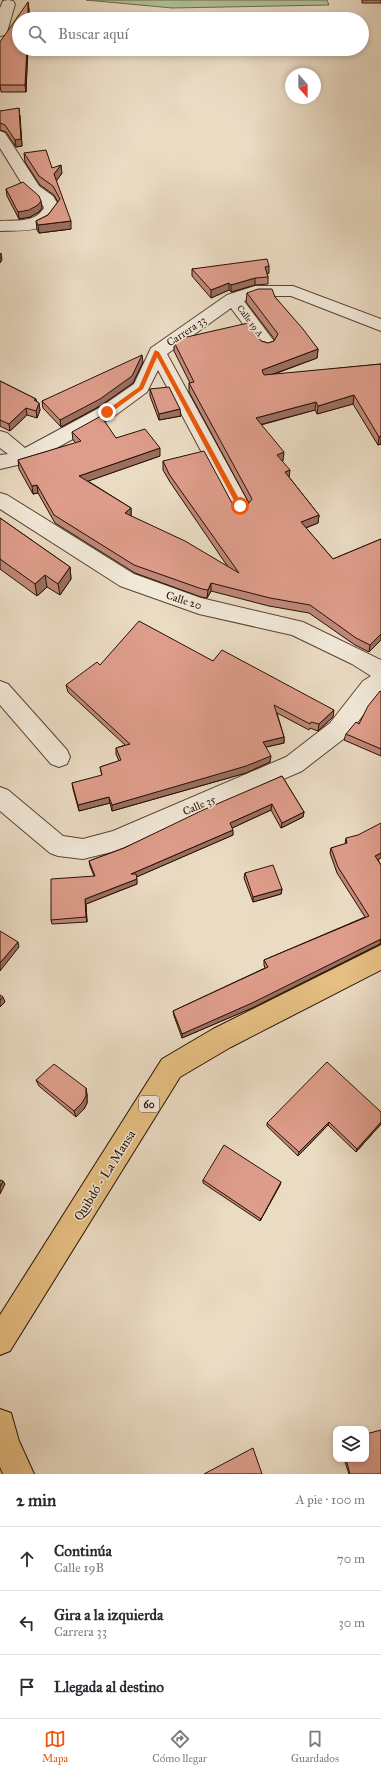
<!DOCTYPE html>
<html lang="es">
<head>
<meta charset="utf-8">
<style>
	body { margin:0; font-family:"IM FELL Great Primer",serif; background:#f2f2f3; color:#2b2b33 }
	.controls { position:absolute; right:12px; bottom:12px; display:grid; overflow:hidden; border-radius:8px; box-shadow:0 2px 6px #0003 }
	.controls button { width:36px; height:36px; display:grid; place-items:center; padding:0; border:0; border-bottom:1px solid #e1e1e2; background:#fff; color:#2b2b33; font:20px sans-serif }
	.compass { position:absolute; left:285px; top:68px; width:36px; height:36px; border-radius:50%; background:#fff; box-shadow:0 2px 6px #0003; rotate:159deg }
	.stop { position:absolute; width:12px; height:12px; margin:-9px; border:3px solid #ea580c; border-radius:50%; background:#fff }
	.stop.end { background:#ea580c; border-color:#fff; box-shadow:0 1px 4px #0008 }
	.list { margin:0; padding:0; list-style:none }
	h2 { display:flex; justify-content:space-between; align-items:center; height:52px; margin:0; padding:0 16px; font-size:17px }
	h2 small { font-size:13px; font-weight:400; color:#7c7c81 }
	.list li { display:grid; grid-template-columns:26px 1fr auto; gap:12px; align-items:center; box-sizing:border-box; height:64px; padding:0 16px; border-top:1px solid #e1e1e2 }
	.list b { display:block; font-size:15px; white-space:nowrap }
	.list p { margin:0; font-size:13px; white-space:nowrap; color:#7c7c81 }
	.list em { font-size:13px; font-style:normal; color:#7c7c81 }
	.icon { flex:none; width:22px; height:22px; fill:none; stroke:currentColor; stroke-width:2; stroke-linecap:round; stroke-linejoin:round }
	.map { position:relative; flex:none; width:381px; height:1474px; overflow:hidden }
	.search { position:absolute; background:#fff; box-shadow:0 2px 6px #0003; left:12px; right:12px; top:12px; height:44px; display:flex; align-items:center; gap:10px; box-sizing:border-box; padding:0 14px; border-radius:22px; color:#7c7c81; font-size:15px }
	.sheet { height:244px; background:#fff }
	nav { display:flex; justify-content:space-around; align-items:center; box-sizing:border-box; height:56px; border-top:1px solid #e1e1e2; background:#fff; font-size:11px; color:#7c7c81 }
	nav a { display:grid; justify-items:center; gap:2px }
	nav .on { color:#ea580c }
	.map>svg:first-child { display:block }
	.green { fill:#b0c199; stroke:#6c684e }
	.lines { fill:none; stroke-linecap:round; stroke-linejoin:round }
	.street-casing { stroke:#584333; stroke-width:2 }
	.primary-casing { stroke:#271003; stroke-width:2 }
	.street { fill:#f1e8d8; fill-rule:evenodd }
	.primary { fill:#e5be82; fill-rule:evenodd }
	.wall { fill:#bf8778; stroke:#271003 }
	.shaded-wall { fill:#9b6e61; stroke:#271003 }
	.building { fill:#de9d8b; stroke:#271003 }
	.route { fill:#ea580c }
	.labels { text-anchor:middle; stroke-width:3; stroke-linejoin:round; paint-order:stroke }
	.far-street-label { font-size:9px; fill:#271003; stroke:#f1e8d8 }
	.shield { fill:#f1e8d8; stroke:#645143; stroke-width:1 }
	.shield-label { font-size:10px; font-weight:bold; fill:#271003 }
	.street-label { font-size:11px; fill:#271003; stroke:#f1e8d8 }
	.near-street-label { font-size:13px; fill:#271003; stroke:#f1e8d8 }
</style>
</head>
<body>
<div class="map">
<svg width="381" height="1474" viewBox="0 0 381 1474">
	<rect width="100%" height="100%" fill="#eadbc3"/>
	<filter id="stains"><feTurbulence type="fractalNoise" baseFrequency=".005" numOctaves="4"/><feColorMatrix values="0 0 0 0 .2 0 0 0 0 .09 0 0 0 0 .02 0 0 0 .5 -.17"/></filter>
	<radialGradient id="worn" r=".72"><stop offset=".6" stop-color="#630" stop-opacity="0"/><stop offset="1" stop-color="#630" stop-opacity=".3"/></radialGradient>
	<path class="green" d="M86 0H327L329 5 172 8Z"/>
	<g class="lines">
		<defs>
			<path id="street" d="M8 0 13 1 15 4 7 32 5 35 0 36V8L3 1Z
				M0 131 5 133 39 186 53 196 60 208C46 234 26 230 0 231V221C16 220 35 223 44 208L41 202 27 192 0 148Z
				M255 286H293L381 319V331L291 296H257L244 301 273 340 276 344 273 348 267 350 261 348 231 308 167 354 250 506 247 511 240 513 233 511 158 370 147 392 113 417 31 462 0 469V455L8 454 0 448V431L7 433 25 448 101 407 134 384 151 348 227 295Z
				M0 493 7 495 134 574 201 598 303 622 381 660V692L346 737 302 771 116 851 83 859 58 856 50 853 0 811V787L8 790 63 836 83 839 113 831 286 757 330 723 363 681 371 676 352 664 292 635 199 614 120 586 0 509Z
				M0 681 8 684 67 750 70 757 67 764 59 767 51 764 0 705Z"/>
			<path id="primary" d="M381 945V970L231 1047 180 1077 10 1351 0 1355V1315L162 1059 213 1029Z
				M0 1409 11 1413 19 1441 34 1474H3L0 1467Z"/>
		</defs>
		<use href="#street" class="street-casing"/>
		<use href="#primary" class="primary-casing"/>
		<use href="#street" class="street"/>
		<use href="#primary" class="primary"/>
	</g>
	<path class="wall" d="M362 0H381V3H362Z
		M29 9 26 92H1L0 85Z
		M0 111 20 115 22 146 16 147 6 132 0 130Z
		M24 153 62 173 56 181 71 229 39 233 37 230 36 221 48 215 58 202 54 195 40 185 25 162Z
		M6 189 42 208 39 212 30 217 19 219 7 196Z
		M192 269 269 273H267L268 277V284L255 285 231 292 229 290 211 298 192 276Z
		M247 293 275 297 318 349 317 358 272 375 381 364V444L378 445 353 404 317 414 315 410 261 425 283 461H282L289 477 319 515 318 523 306 528 333 559 381 539V640L369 652 355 645 309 613 269 606 211 591 207 598 201 597 135 573 55 523 38 493 33 494 19 469 18 460 76 443 73 440 72 432 116 438 160 456 88 481 131 508V516L228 567 170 482 163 470V461L232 503 241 506 248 504 249 503 189 392V383H190L174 351V342L261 341 268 343 274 341 275 340 246 302Z
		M143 362 133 383 100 406 61 427 43 408 42 401Z
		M0 381 36 399 37 402 40 410 37 418 27 415 10 431 0 426Z
		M150 389 181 416 159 420 150 396Z
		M0 518 70 567 71 579 60 595 47 587 37 596 0 569Z
		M213 661 333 717 318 731 310 728 309 730 277 713 284 737V743L266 747 270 762 246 773 112 811 110 803 79 811 73 789 72 783 102 776 100 767 119 761 116 754V748L125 745 68 692 66 685 100 665Z
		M381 692V756L344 740 346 734 359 724Z
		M282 776 304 812 303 817 281 828 271 810 232 828 233 835 136 877 137 884 86 904 87 922 52 924 51 920 94 876 90 866 89 861 124 848Z
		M346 838 378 860 381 865V944H380L252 1008 182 1038 174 1016 173 1011 265 968 264 965V960L365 917 337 873 330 853 331 848 345 844Z
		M245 873 282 889 281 894 253 902 244 878Z
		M36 1080 86 1088 87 1095V1103L84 1109 76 1117 39 1086Z
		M381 1112V1124L356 1152 328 1125 298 1156 267 1126V1123Z
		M203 1180 280 1185 260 1221 203 1183Z
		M344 1459H366L381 1474H349Z"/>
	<path class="shaded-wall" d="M28 2 29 9V19H28Z
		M27 49H28L26 92 25 85Z
		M19 108 22 146 16 147 15 140Z
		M61 165 62 173 55 183 54 174Z
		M41 201 42 208 39 212 30 217 19 219 18 212Z
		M71 221V229L39 233 38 225Z
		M1 253 2 260 0 263V254Z
		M269 266V273L265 274V267Z
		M255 278V285L231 292V285Z
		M229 283V290L211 298V290Z
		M318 349 317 358 262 378V370Z
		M142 355 143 362 133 383 100 406 61 427 60 420Z
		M354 395 353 404 317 414 318 406Z
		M316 402 315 410 255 426 256 418Z
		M39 403 40 410 37 418 36 411Z
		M26 408 27 415 10 431 9 424Z
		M180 409 181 416 159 420V414Z
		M381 436V444L378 445 379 437Z
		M160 448V456L80 484 79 476Z
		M284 452 283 461 277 463V455Z
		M290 470 289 478 285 472Z
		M37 485 38 493 33 494 32 486Z
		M131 508V516L125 521V513Z
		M319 515 318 523 300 530 301 522Z
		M70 567 71 579 60 595 58 584Z
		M45 575 47 587 37 596 35 584Z
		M211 583V591L207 598 208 590Z
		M381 634V640L369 652 370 645Z
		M334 710 333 717 318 731 319 724Z
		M284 737V743L262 748 263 742Z
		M271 756 270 762 246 773 112 811V805Z
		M109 797 110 803 79 811 78 805Z
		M272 804 271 810 230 829V823Z
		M304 812 303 817 281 828 282 823Z
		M233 830V835L132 879 131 874Z
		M381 853V858L374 862 375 856Z
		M137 879V884L86 904 87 922 86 917 85 899Z
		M282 889 281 894 253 902V897Z
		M381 939 380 944 252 1008 182 1038V1034Z
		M18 942 19 947 0 971V963Z
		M3 997 5 1002 0 1007V1000Z
		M86 1088 87 1095V1103L84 1109 76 1117 74 1111Z
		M329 1122 328 1125 298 1156 299 1152Z
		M381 1122V1124L356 1152 357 1149Z
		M3 1181 5 1184 0 1194V1187Z
		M281 1182 280 1185 260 1221 261 1219Z"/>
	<path class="building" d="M28 2V19H19V49H27L25 85H0V42Z
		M19 108 21 139 15 140 5 125 0 123V111Z
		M46 150 52 168 61 165 54 174 71 221 38 225 36 221 48 215 60 199 53 186 39 176 24 153Z
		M23 182 39 196 41 201 38 205 29 210 18 212 6 189Z
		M267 259 269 266 265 267 268 277 255 278 231 285 229 283 211 290 192 269Z
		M258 289H272L275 297 303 329 318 349 262 370 264 375 381 364V436L379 437 354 395 318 406 316 402 256 418 284 452 277 455 290 470 285 472 319 515 301 522 333 559 381 539V634L370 645 356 638 310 605 270 598 211 583 208 590 202 589 134 565 54 515 37 485 32 486 18 460 81 441 72 432 101 416 116 438 145 429 160 448 79 476 131 508 125 513 185 541 239 573 169 474 163 461 204 451 232 503 241 506 248 504 252 499 189 383 194 382 174 342 178 339 248 323 261 341 268 343 274 341 278 334 247 293Z
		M142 355 132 376 100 399 60 420 42 401Z
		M0 381 36 399 34 400 39 403 36 411 26 408 9 424 0 420Z
		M169 387 180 409 159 414 150 389Z
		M0 518 70 567 58 584 45 575 35 584 0 559Z
		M139 621 213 661 222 650 334 710 319 724 311 722 310 724 274 705 284 737 263 742 271 756 246 766 112 805 109 797 78 805 72 783 102 775 100 767 121 760 116 748 130 744 66 685 97 662 100 665Z
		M380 691 381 692V749L346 734 356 722 359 724 368 706Z
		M282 776 304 812 282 823 272 804 230 823 233 830 131 874H136L137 879 85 899 86 917 51 920V879L95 876 89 861 124 848 203 810Z
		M381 823V853L375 856 381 865V939L252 1003 182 1034 173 1011 268 967 264 960 369 916 338 867 331 848 347 843 346 838 358 835Z
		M273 865 282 889 253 897 245 873Z
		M0 931 18 942 0 963Z
		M0 995 3 997 0 1000Z
		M327 1062 381 1112V1122L357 1149 329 1122 299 1152 267 1123Z
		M54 1064 86 1088V1096L82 1103 74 1111 36 1080Z
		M224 1145 281 1182 261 1219 203 1180Z
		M0 1180 3 1181 0 1187Z
		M381 1430V1474H350L346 1459H366V1433V1434Z
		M253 1448 262 1474H204Z"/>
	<path class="route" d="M155 350 159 352 243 506 242 508H238L157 357 143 389 109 414 104 412 139 387Z"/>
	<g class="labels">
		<g class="far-street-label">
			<text transform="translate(250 321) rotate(53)" y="3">Calle 19 A</text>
		</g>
		<rect class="shield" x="139" y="1096" width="20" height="16" rx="3"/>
		<g class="shield-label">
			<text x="149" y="1108">60</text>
		</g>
		<g class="street-label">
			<text transform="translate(186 331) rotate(-34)" y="4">Carrera 33</text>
			<text transform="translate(184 600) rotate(18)" y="4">Calle 20</text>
			<text transform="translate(199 805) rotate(-23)" y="4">Calle 35</text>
		</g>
		<g class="near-street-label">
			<text transform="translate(104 1175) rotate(-58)" y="5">Quibdó - La Mansa</text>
		</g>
	</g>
	<rect width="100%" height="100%" filter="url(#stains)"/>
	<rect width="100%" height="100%" fill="url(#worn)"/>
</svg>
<div class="controls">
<button><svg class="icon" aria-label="layers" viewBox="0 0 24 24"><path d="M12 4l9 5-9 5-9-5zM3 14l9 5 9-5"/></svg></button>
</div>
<svg class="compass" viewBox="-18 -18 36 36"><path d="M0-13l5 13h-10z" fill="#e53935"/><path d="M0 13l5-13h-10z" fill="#7c7c81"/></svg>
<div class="stop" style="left:240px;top:506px"></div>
<div class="stop end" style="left:107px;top:412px"></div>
<div class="search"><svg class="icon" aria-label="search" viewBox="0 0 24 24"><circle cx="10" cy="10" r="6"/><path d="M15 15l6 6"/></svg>Buscar aquí</div>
</div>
<section class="sheet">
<h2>2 min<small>A pie · 100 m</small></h2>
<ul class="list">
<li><svg class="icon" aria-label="ahead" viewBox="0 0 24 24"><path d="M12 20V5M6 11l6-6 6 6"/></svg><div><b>Continúa</b><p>Calle 19B</p></div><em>70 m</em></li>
<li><svg class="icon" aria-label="left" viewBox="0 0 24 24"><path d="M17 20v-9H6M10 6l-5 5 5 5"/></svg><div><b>Gira a la izquierda</b><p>Carrera 33</p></div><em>30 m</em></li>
<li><svg class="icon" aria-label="arrive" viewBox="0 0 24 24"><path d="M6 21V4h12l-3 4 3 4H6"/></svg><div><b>Llegada al destino</b></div></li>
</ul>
</section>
<nav>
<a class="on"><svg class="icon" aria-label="map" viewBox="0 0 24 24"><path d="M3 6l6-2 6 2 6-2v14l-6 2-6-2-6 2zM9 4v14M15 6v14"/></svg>Mapa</a>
<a><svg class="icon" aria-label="directions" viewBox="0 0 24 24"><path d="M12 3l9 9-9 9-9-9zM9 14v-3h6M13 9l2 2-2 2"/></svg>Cómo llegar</a>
<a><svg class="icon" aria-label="saved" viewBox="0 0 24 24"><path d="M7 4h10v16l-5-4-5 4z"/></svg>Guardados</a>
</nav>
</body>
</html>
